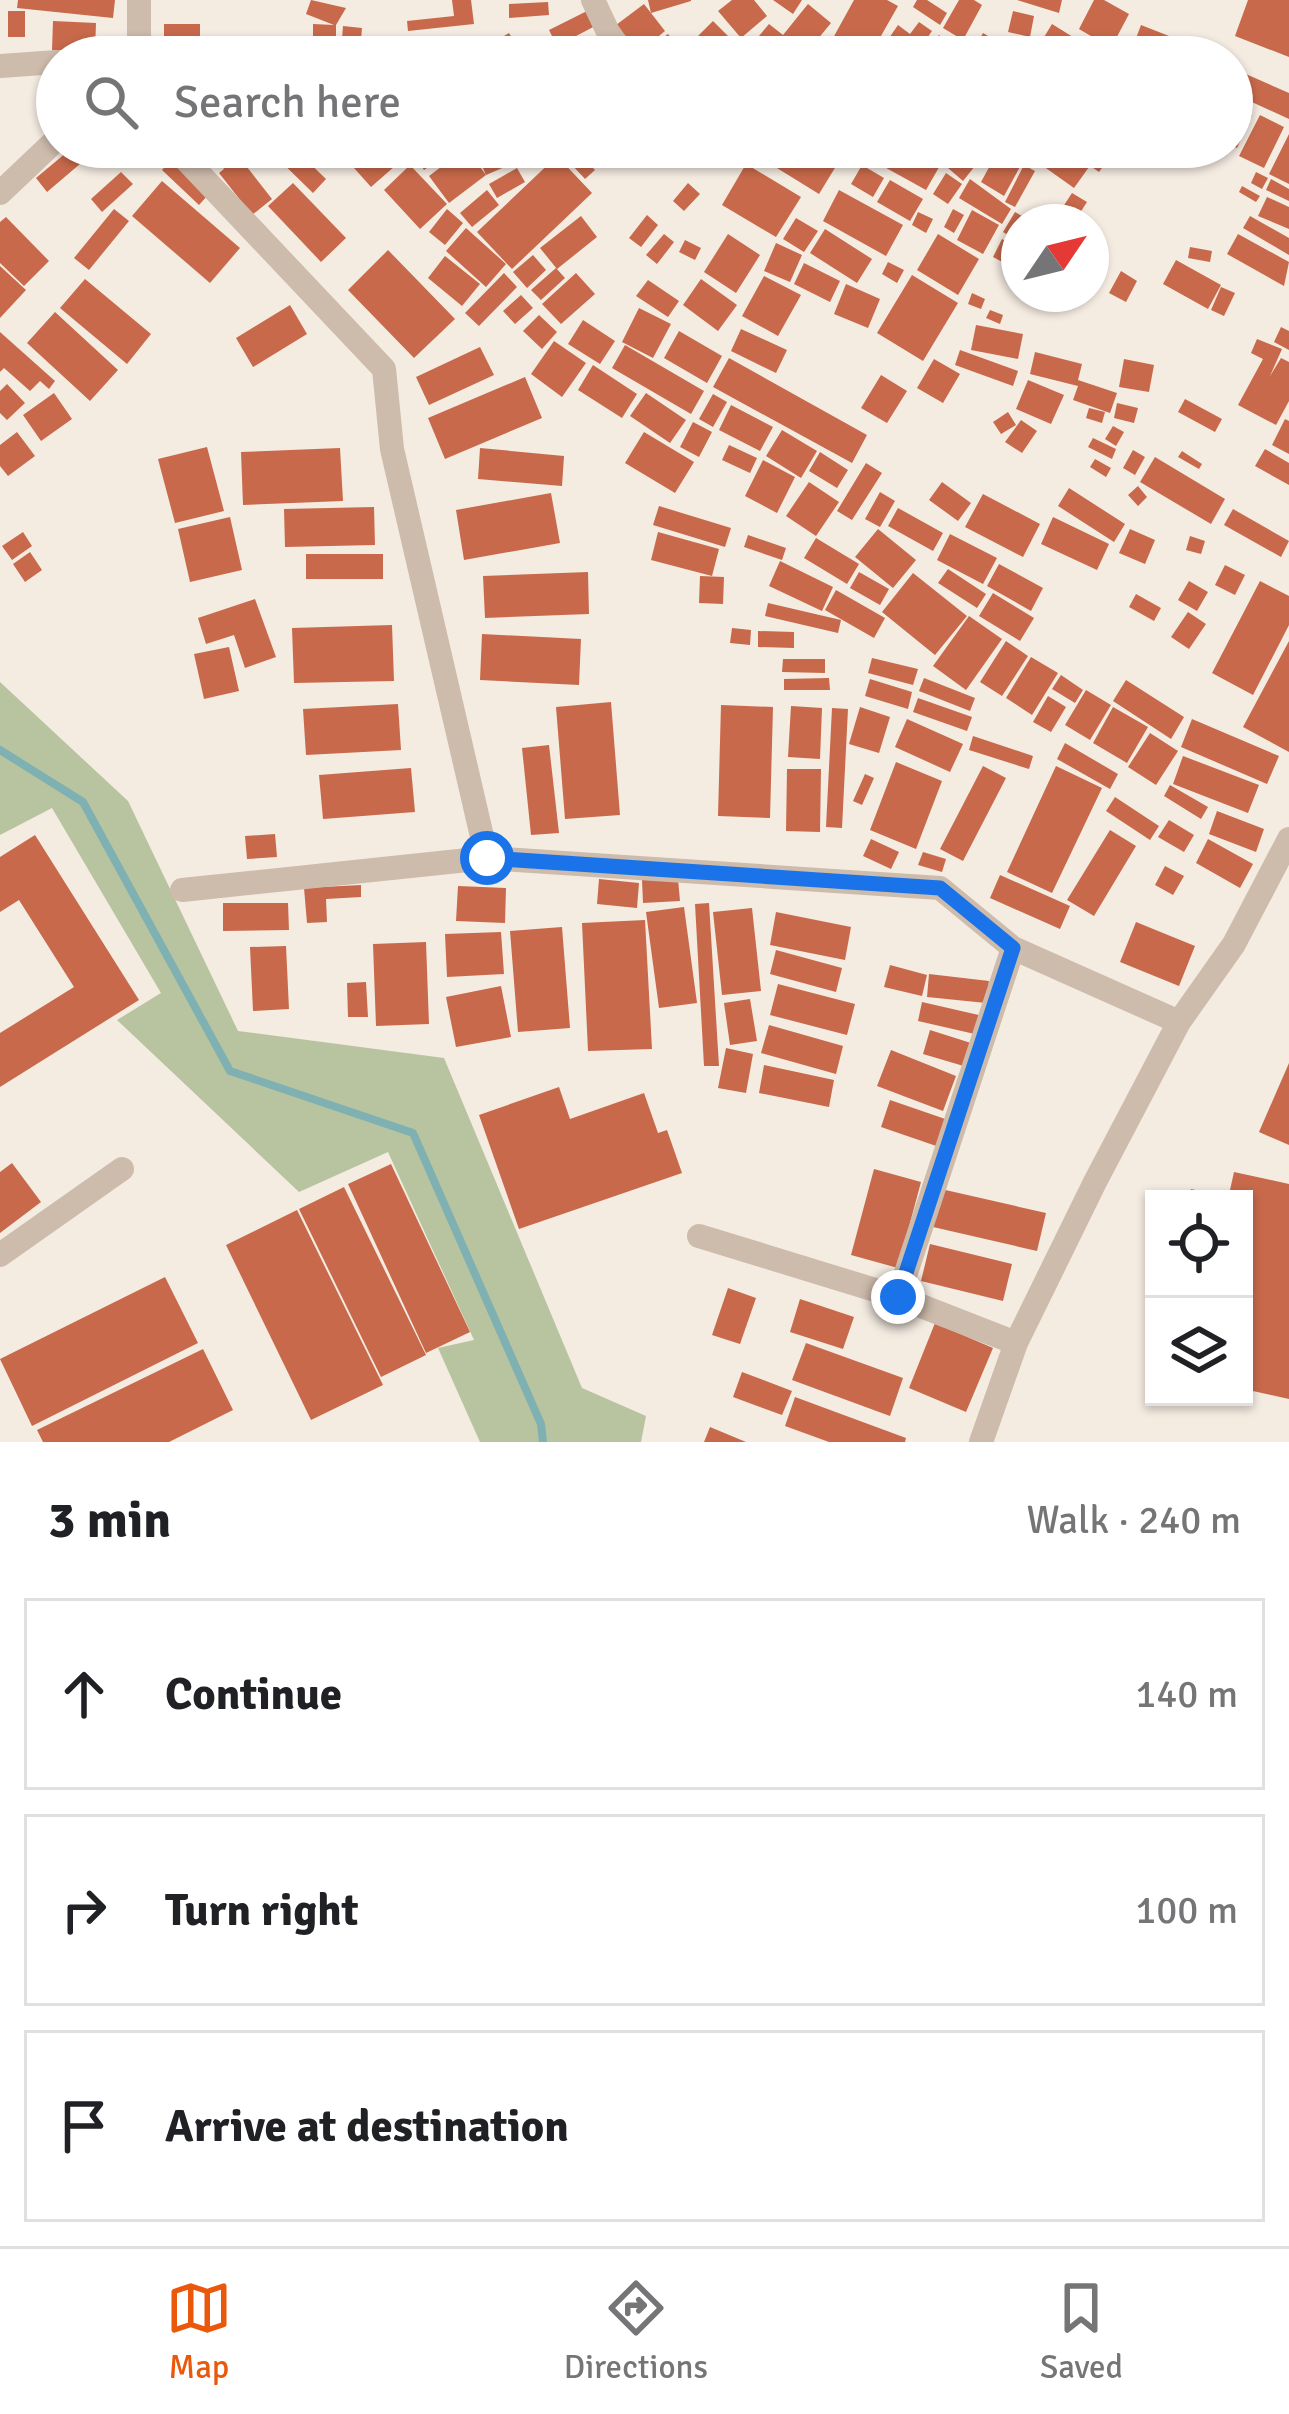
<!DOCTYPE html>
<html lang="en">
<head>
<meta charset="utf-8">
<style>
	body { margin:0; font-family:Signika,sans-serif; background:#f2f2f2; color:#202124 }
	.controls { position:absolute; right:36px; bottom:36px; display:grid; overflow:hidden; border-radius:0px; box-shadow:0 3px 9px #0004 }
	.controls button { width:108px; height:108px; display:grid; place-items:center; padding:0; border:0; border-bottom:3px solid #e0e0e0; background:#fff; color:#202124; font:60px sans-serif }
	.compass { position:absolute; left:1001px; top:204px; width:108px; height:108px; border-radius:50%; background:#fff; box-shadow:0 3px 9px #0004; rotate:55deg }
	.stop { position:absolute; width:36px; height:36px; margin:-27px; border:9px solid #1a73e8; border-radius:50%; background:#fff }
	.stop.end { background:#1a73e8; border-color:#fff; box-shadow:0 3px 12px #0008 }
	.list { margin:0; padding:0; list-style:none }
	h2 { display:flex; justify-content:space-between; align-items:center; height:156px; margin:0; padding:0 48px; font-size:51px }
	h2 small { font-size:39px; font-weight:400; color:#757577 }
	.list li { display:grid; grid-template-columns:78px 1fr auto; gap:36px; align-items:center; box-sizing:border-box; height:192px; margin:0 24px 24px; padding:0 24px; border:3px solid #e0e0e0; border-radius:0px }
	.list b { display:block; font-size:45px; white-space:nowrap }
	.list em { font-size:39px; font-style:normal; color:#757577 }
	.icon { flex:none; width:66px; height:66px; fill:none; stroke:currentColor; stroke-width:2; stroke-linecap:round; stroke-linejoin:round }
	.map { position:relative; flex:none; width:1289px; height:1442px; overflow:hidden }
	.search { position:absolute; background:#fff; box-shadow:0 3px 9px #0004; left:36px; right:36px; top:36px; height:132px; display:flex; align-items:center; gap:30px; box-sizing:border-box; padding:0 42px; border-radius:66px; color:#757577; font-size:45px }
	.sheet { height:804px; background:#fff }
	nav { display:flex; justify-content:space-around; align-items:center; box-sizing:border-box; height:168px; border-top:3px solid #e0e0e0; background:#fff; font-size:33px; color:#757577 }
	nav a { display:grid; justify-items:center; gap:6px }
	nav .on { color:#ea580c }
	.map>svg:first-child { display:block }
	.green { fill:#b8c4a0 }
	.lines { fill:none; stroke-linecap:round; stroke-linejoin:round }
	.stream { stroke:#7fb0b2; stroke-width:8 }
	.building { fill:#c8694b }
	.minor { stroke:#cdbbac; stroke-width:24 }
	.route { stroke:#1a73e8; stroke-width:15 }
</style>
</head>
<body>
<div class="map">
<svg width="1289" height="1442" viewBox="0 0 1289 1442">
	<rect width="100%" height="100%" fill="#f4ebe1"/>
	<path class="green" d="M0 682 128 801 238 1031 444 1058 582 1388 646 1416 641 1442H480L438 1348 474 1340 388 1152 299 1192 117 1020 161 993 52 808 0 835Z"/>
	<g class="lines">
		<path class="stream" d="M0 750 83 802 230 1071 413 1133 541 1424 543 1442"/>
	</g>
	<path class="building" d="M18 0H115L113 18 17 8Z
		M311 0 346 8 336 25V38L313 37V24L334 25 306 14Z
		M452 0H471L474 24 408 31 407 21 454 16Z
		M648 0H691V1L651 13Z
		M732 0H754L767 16 741 38 718 11Z
		M773 0H802L793 14Z
		M854 0H887L898 6 869 57 833 38Z
		M917 0H927L947 13 940 25 913 7Z
		M959 0H974L982 5 963 40 943 28Z
		M1017 0H1062L1059 13Z
		M1094 0H1104L1129 14 1111 48 1079 29Z
		M1248 0H1289V57L1235 36Z
		M548 2 549 15 509 18V4Z
		M644 4 665 31 638 53 616 25Z
		M808 4 831 23 803 57H758L748 49 769 24 783 35Z
		M591 9 599 24 557 46 549 30Z
		M8 11H25V37H8Z
		M1013 11 1034 16 1030 37 1008 32Z
		M53 21 96 23 95 51 52 50Z
		M713 21 734 42 720 57H677Z
		M919 22 932 31 914 57H876L898 25 910 34Z
		M164 24H200V57H164Z
		M1052 24 1105 57H1032Z
		M1141 25 1197 47 1193 57H1129Z
		M343 26 362 28 361 40 342 39Z
		M509 33 518 48 526 42 536 57H494L487 46Z
		M983 33 1005 46 999 57H969Z
		M668 34 681 51 674 57H646L643 53Z
		M939 35 958 52 954 57H920Z
		M430 40 434 51 415 57H381Z
		M1239 71 1289 93V119L1232 93Z
		M1235 107 1252 115 1237 148 1232 146Z
		M1260 115 1284 127 1264 168 1239 156Z
		M1289 134V184L1269 174Z
		M73 147H78L87 158 47 192 36 178Z
		M209 147H238L244 155 240 158 272 199 252 215 219 173 224 169Z
		M266 147H293L326 179 313 193Z
		M360 147H406L411 152 371 187 346 159Z
		M409 147H423L434 163 424 170Z
		M428 147H456L433 157Z
		M474 147H499L507 166 486 175Z
		M502 147H555V148L508 165Z
		M567 147H573L595 170 585 179 561 153Z
		M582 147H611L597 161Z
		M750 147H835L844 153 819 194 748 150Z
		M889 147H914L942 162 926 190 879 164Z
		M964 147H972L983 156 963 181 948 168Z
		M1015 147H1048L1038 162Z
		M1056 147 1089 167 1074 188 1043 166Z
		M1063 147H1093L1109 158 1099 172Z
		M466 148 486 175 449 203 429 176Z
		M998 151 1021 165 1004 196 981 182Z
		M557 156 592 193 512 269 477 232Z
		M171 160 208 195 199 205 162 170Z
		M746 164 801 197 776 237 722 205Z
		M410 165 447 204 420 229 384 190Z
		M862 165 884 178 873 197 851 184Z
		M1024 165 1035 171 1015 207 1005 202Z
		M517 168 525 182 497 198 489 184Z
		M121 172 133 184 102 212 91 199Z
		M1256 172 1268 178 1262 189 1251 183Z
		M946 173 962 184 948 204 933 194Z
		M970 179 1011 209 1002 224 959 198Z
		M1271 179 1289 189V201L1266 190Z
		M890 180 923 199 910 221 877 202Z
		M162 181 240 248 210 283 132 216Z
		M293 183 346 238 321 262 268 206Z
		M688 183 700 194 684 211 673 201Z
		M1242 186 1260 196 1256 202 1239 192Z
		M487 190 499 205 472 227 460 213Z
		M839 190 903 225 886 256 823 221Z
		M1072 193 1087 202 1074 222H1053Z
		M1267 197 1289 207V229L1258 216Z
		M114 209 129 221 89 270 74 258Z
		M447 209 463 223 445 245 429 232Z
		M953 209 964 215 954 233 944 227Z
		M972 210 999 225 983 254 957 240Z
		M918 212 933 219 926 233 912 225Z
		M1015 212 1032 222H1019V242L1003 232Z
		M647 215 658 225 641 247 629 238Z
		M581 216 597 237 557 269 540 248Z
		M1250 216 1289 238V255L1243 228Z
		M6 217 49 261 24 286 0 263V222Z
		M796 218 818 231 804 252 783 239Z
		M466 228 506 264 486 287 446 251Z
		M825 229 872 259 857 283 810 253Z
		M664 234 674 242 657 264 646 255Z
		M728 234 760 255 736 293 704 272Z
		M938 234 979 259 958 295 917 270Z
		M1238 234 1289 262 1284 286 1227 254Z
		M1002 239 1019 248V271L993 257Z
		M685 240 701 248 695 260 679 252Z
		M776 243 802 255 790 282 764 271Z
		M1190 247 1212 251 1210 262 1188 258Z
		M388 250 455 319 414 358 348 290Z
		M533 255 546 270 527 288 513 272Z
		M445 256 480 284 462 306 428 278Z
		M1176 260 1221 285 1208 309 1163 284Z
		M888 262 904 270 897 283 882 274Z
		M804 263 840 281 830 302 794 284Z
		M0 266 26 290 0 318Z
		M556 268 565 278 541 300 531 290Z
		M1121 271 1137 281 1126 302 1109 293Z
		M504 273 517 287 479 326 465 313Z
		M576 273 595 294 561 324 542 304Z
		M912 275 958 303 923 361 877 333Z
		M764 276 801 295 778 336 742 316Z
		M85 279 151 334 127 364 60 308Z
		M701 279 737 305 718 331 683 305Z
		M648 280 679 301 668 317 636 296Z
		M846 284 880 299 868 328 834 314Z
		M1221 287 1235 293 1224 316 1211 310Z
		M972 293 985 299 981 309 968 304Z
		M521 295 533 308 515 324 503 311Z
		M290 305 307 334 253 367 236 338Z
		M639 308 671 324 653 358 622 342Z
		M990 310 1003 315 1000 324 986 318Z
		M55 312 118 370 90 401 27 343Z
		M539 315 557 332 542 349 523 331Z
		M583 320 615 341 600 364 568 344Z
		M976 325 1023 334 1018 359 971 350Z
		M1281 327 1289 331V350L1274 342Z
		M741 329 787 350 776 373 731 351Z
		M679 331 722 356 707 383 664 358Z
		M0 332 55 381 49 389 40 381 30 391 4 368 0 372Z
		M1257 339 1282 349 1270 376 1281 358 1289 362V401L1276 425 1238 405 1263 359 1251 353Z
		M554 341 586 363 562 397 531 374Z
		M625 345 704 391 691 414 612 368Z
		M480 347 494 375 429 405 416 377Z
		M960 350 1018 371 1013 386 955 365Z
		M1035 352 1082 364 1078 380 1117 393 1110 413 1073 400 1078 386 1030 374Z
		M729 358 867 435 852 463 713 387Z
		M934 359 960 374 943 403 917 388Z
		M1124 359 1154 365 1149 392 1119 387Z
		M593 365 637 394 622 418 578 390Z
		M881 375 907 391 887 423 861 408Z
		M525 377 542 418 445 459 428 418Z
		M1028 380 1064 395 1051 424 1016 409Z
		M7 384 25 403 7 420 0 413V391Z
		M54 393 72 419 41 441 23 415Z
		M646 393 686 420 670 443 630 416Z
		M713 394 727 402 713 427 699 419Z
		M1185 399 1222 419 1215 432 1178 412Z
		M1117 403 1138 408 1134 423 1114 418Z
		M731 405 773 427 760 451 719 430Z
		M1089 408 1105 412 1102 423 1086 418Z
		M1008 412 1016 425 1001 434 993 422Z
		M1285 419 1289 421V454L1272 445Z
		M1021 420 1037 431 1022 453 1005 442Z
		M693 422 712 432 699 457 680 447Z
		M1113 426 1124 432 1116 446 1105 439Z
		M782 430 817 451 801 478 766 456Z
		M17 432 35 456 8 476 0 466V445Z
		M644 432 694 462 675 493 625 463Z
		M1093 438 1116 449 1112 459 1088 447Z
		M729 445 757 458 750 473 722 460Z
		M207 447 224 511 175 523 158 459Z
		M340 448 343 501 243 505 241 452Z
		M480 448 564 456 562 486 478 479Z
		M1265 449 1289 463V485L1255 466Z
		M1133 450 1145 457 1135 475 1123 468Z
		M1182 451 1202 464 1199 469 1178 457Z
		M820 452 848 470 837 488 809 471Z
		M1155 457 1225 499 1211 524 1140 482Z
		M1095 459 1111 468 1106 477 1090 467Z
		M763 460 795 477 777 513 745 496Z
		M866 463 882 473 852 520 837 511Z
		M809 482 839 502 816 536 786 516Z
		M942 482 971 503 958 521 929 500Z
		M1138 486 1147 497 1138 506 1128 495Z
		M1069 488 1125 524 1114 542 1058 506Z
		M880 492 895 501 880 527 865 519Z
		M551 493 560 543 464 560 456 510Z
		M983 494 1040 524 1023 557 965 527Z
		M659 506 731 528 725 547 653 525Z
		M374 507 375 545 285 547 284 509Z
		M898 508 943 533 933 551 888 526Z
		M1233 509 1289 541 1281 557 1224 525Z
		M230 517 242 570 190 582 178 529Z
		M1053 517 1109 544 1097 570 1041 544Z
		M878 529 916 560 893 588 855 557Z
		M1130 529 1155 540 1145 564 1119 553Z
		M23 532 32 546 12 560 2 546Z
		M658 532 719 549 712 576 651 560Z
		M950 534 997 558 983 584 937 560Z
		M748 535 786 548 782 560 744 547Z
		M1190 536 1205 541 1201 554 1186 550Z
		M816 538 859 564 847 584 804 558Z
		M30 552 42 570 25 582 13 564Z
		M306 554H383V579H306Z
		M780 561 833 587 822 611 769 586Z
		M999 564 1043 588 1031 611 987 586Z
		M1225 565 1245 575 1235 595 1215 585Z
		M948 569 986 594 977 608 938 583Z
		M588 572 589 614 485 618 483 576Z
		M859 572 889 589 880 605 850 588Z
		M913 573 967 616 935 655 882 612Z
		M700 576 724 577 723 604 699 603Z
		M1189 581 1208 592 1197 611 1178 600Z
		M1260 581 1289 596V625L1253 695 1212 673Z
		M836 590 885 618 874 638 825 610Z
		M993 593 1034 618 1020 641 979 616Z
		M1136 594 1161 608 1154 621 1129 607Z
		M255 599 276 657 245 668 234 635 206 644 198 618Z
		M768 603 841 620 838 633 765 616Z
		M1188 612 1206 624 1189 649 1171 637Z
		M969 616 1002 639 966 690 933 666Z
		M392 625 394 681 294 683 292 628Z
		M732 628 751 630 750 645 730 643Z
		M758 631 794 632V648L758 647Z
		M482 634 581 639 579 685 480 680Z
		M1006 641 1028 656 1002 696 980 682Z
		M1289 641V752L1243 727Z
		M229 647 239 691 204 699 194 654Z
		M1031 657 1058 673 1032 715 1006 698Z
		M872 658 918 669 913 685 868 673Z
		M783 659H825V673L782 672Z
		M1061 675 1083 690 1075 703 1052 689Z
		M829 678 830 690H784V679Z
		M924 678 975 698 970 711 919 691Z
		M870 679 912 692 908 709 865 696Z
		M1126 680 1184 717 1171 739 1113 701Z
		M1086 690 1111 705 1090 740 1065 725Z
		M1048 696 1066 707 1051 732 1033 722Z
		M918 698 972 717 967 731 913 712Z
		M611 702 620 815 565 819 556 707Z
		M398 704 401 750 306 755 303 709Z
		M721 705 773 707 770 818 718 816Z
		M791 706 822 708 820 759 788 757Z
		M860 707 890 717 879 753 849 744Z
		M1113 707 1148 727 1127 763 1093 743Z
		M832 708 848 709 842 828 826 827Z
		M907 719 963 744 950 772 895 747Z
		M1192 719 1279 756 1267 784 1181 747Z
		M1150 733 1178 751 1156 785 1128 767Z
		M973 736 1033 756 1029 769 969 750Z
		M1065 743 1118 774 1110 789 1057 759Z
		M549 745 559 833 531 835 522 748Z
		M1183 756 1259 785 1248 813 1173 784Z
		M896 762 942 781 916 849 870 830Z
		M983 766 1006 778 963 861 940 849Z
		M1056 766 1102 788 1052 893 1007 872Z
		M411 768 415 812 323 819 319 775Z
		M787 769H821L820 832 786 831Z
		M865 774 874 778 862 805 853 801Z
		M1170 785 1208 807 1201 819 1164 796Z
		M1115 797 1159 826 1150 840 1106 811Z
		M1217 811 1264 829 1256 852 1209 834Z
		M1169 820 1194 835 1184 852 1158 837Z
		M1110 830 1136 846 1094 916 1067 900Z
		M275 834 277 857 247 859 245 836Z
		M35 835 139 1000 0 1087V1033L74 987 19 900 0 912V857Z
		M871 839 899 852 891 869 863 856Z
		M1208 839 1253 864 1240 888 1196 863Z
		M923 852 946 859 942 872 918 865Z
		M1165 866 1184 876 1173 895 1155 885Z
		M1000 875 1070 906 1060 929 990 898Z
		M599 879 639 883 637 908 597 904Z
		M678 879 680 901 643 903 642 880Z
		M361 885V897L326 899 327 922 307 923 304 888Z
		M458 886 506 888 505 923 456 921Z
		M223 903H288L289 930 223 931Z
		M709 903 719 1066H704L695 904Z
		M684 907 697 1003 659 1008 646 912Z
		M752 908 761 991 722 995 713 912Z
		M776 912 851 927 845 960 770 945Z
		M645 920 652 1049 588 1051 582 923Z
		M1136 922 1195 946 1179 986 1120 962Z
		M562 927 570 1028 518 1032 510 931Z
		M501 932 504 974 447 977 445 934Z
		M426 942 429 1024 376 1026 373 944Z
		M286 946 289 1009 253 1011 250 947Z
		M776 950 842 968 836 992 770 974Z
		M890 965 927 975 922 996 884 987Z
		M929 974 989 981 986 1003 927 997Z
		M366 982 368 1017H348L347 983Z
		M778 984 855 1004 847 1035 770 1015Z
		M501 986 511 1037 456 1047 446 997Z
		M750 999 757 1041 730 1045 724 1003Z
		M922 1002 983 1016 979 1035 918 1021Z
		M769 1025 843 1046 836 1074 761 1053Z
		M930 1030 974 1044 967 1067 923 1054Z
		M726 1048 753 1054 746 1093 718 1088Z
		M891 1050 956 1076 943 1111 877 1086Z
		M1289 1063V1145L1259 1132Z
		M764 1065 834 1080 829 1107 759 1093Z
		M559 1087 570 1119 644 1093 658 1133 667 1130 682 1173 519 1229 479 1115Z
		M890 1100 954 1122 945 1149 881 1127Z
		M12 1163 41 1202 0 1233V1172Z
		M391 1164 470 1332 426 1353 348 1184Z
		M874 1169 921 1182 898 1268 851 1255Z
		M1234 1172 1289 1184V1399L1244 1389V1199H1228Z
		M344 1187 426 1355 381 1377 299 1209Z
		M941 1189 1046 1213 1037 1251 933 1227Z
		M1191 1189 1218 1195 1217 1199H1189Z
		M297 1210 383 1385 311 1420 226 1245Z
		M930 1244 1012 1264 1003 1301 921 1281Z
		M165 1277 198 1343 32 1426 0 1359Z
		M728 1288 756 1298 740 1344 712 1335Z
		M800 1299 854 1317 843 1349 790 1332Z
		M935 1323 993 1348 966 1412 909 1388Z
		M806 1343 903 1378 890 1416 792 1380Z
		M203 1349 233 1410 169 1442H43L37 1430Z
		M742 1372 792 1391 782 1415 733 1397Z
		M795 1397 906 1438 905 1442H829L785 1426Z
		M710 1427 746 1442H704Z"/>
	<g class="lines">
		<path class="minor" d="M139 0V57
			M593 0 608 32 626 57
			M264 57 300 48
			M0 66 57 62
			M174 147 384 369 392 449 487 858
			M717 147 721 150
			M0 193 57 139
			M182 890 487 858 940 888 1013 948 1179 1022
			M699 1236 898 1297 1016 1343
			M0 1255 122 1169
			M898 1297 1013 948
			M981 1442 1016 1343 1095 1182 1179 1022 1234 944 1289 839"/>
	</g>
	<g class="lines">
		<path class="route" d="M487 858 940 888 1013 948 898 1297"/>
	</g>
</svg>
<div class="controls">
<button><svg class="icon" aria-label="locate" viewBox="0 0 24 24"><circle cx="12" cy="12" r="6"/><path d="M12 2v4M12 18v4M2 12h4M18 12h4"/></svg></button>
<button><svg class="icon" aria-label="layers" viewBox="0 0 24 24"><path d="M12 4l9 5-9 5-9-5zM3 14l9 5 9-5"/></svg></button>
</div>
<svg class="compass" viewBox="-18 -18 36 36"><path d="M0-13l5 13h-10z" fill="#e53935"/><path d="M0 13l5-13h-10z" fill="#757577"/></svg>
<div class="stop" style="left:487px;top:858px"></div>
<div class="stop end" style="left:898px;top:1297px"></div>
<div class="search"><svg class="icon" aria-label="search" viewBox="0 0 24 24"><circle cx="10" cy="10" r="6"/><path d="M15 15l6 6"/></svg>Search here</div>
</div>
<section class="sheet">
<h2>3 min<small>Walk · 240 m</small></h2>
<ul class="list">
<li><svg class="icon" aria-label="ahead" viewBox="0 0 24 24"><path d="M12 20V5M6 11l6-6 6 6"/></svg><div><b>Continue</b></div><em>140 m</em></li>
<li><svg class="icon" aria-label="right" viewBox="0 0 24 24"><path d="M7 20v-9h11M14 6l5 5-5 5"/></svg><div><b>Turn right</b></div><em>100 m</em></li>
<li><svg class="icon" aria-label="arrive" viewBox="0 0 24 24"><path d="M6 21V4h12l-3 4 3 4H6"/></svg><div><b>Arrive at destination</b></div></li>
</ul>
</section>
<nav>
<a class="on"><svg class="icon" aria-label="map" viewBox="0 0 24 24"><path d="M3 6l6-2 6 2 6-2v14l-6 2-6-2-6 2zM9 4v14M15 6v14"/></svg>Map</a>
<a><svg class="icon" aria-label="directions" viewBox="0 0 24 24"><path d="M12 3l9 9-9 9-9-9zM9 14v-3h6M13 9l2 2-2 2"/></svg>Directions</a>
<a><svg class="icon" aria-label="saved" viewBox="0 0 24 24"><path d="M7 4h10v16l-5-4-5 4z"/></svg>Saved</a>
</nav>
</body>
</html>
